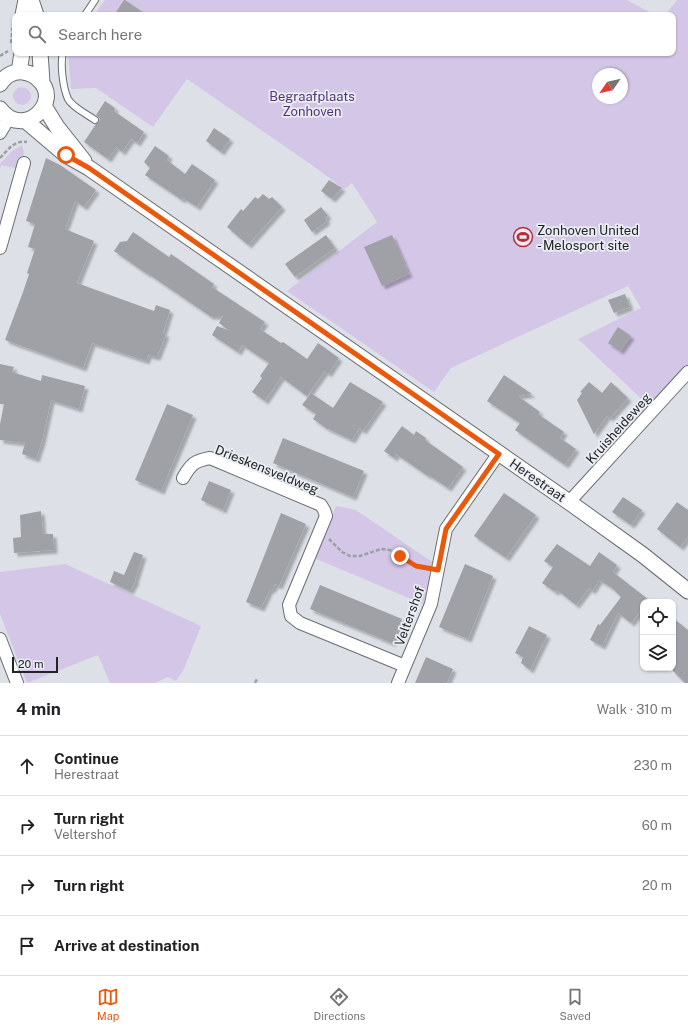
<!DOCTYPE html>
<html lang="en">
<head>
<meta charset="utf-8">
<style>
	body { margin:0; font-family:"Public Sans",sans-serif; background:#f2f2f2; color:#202124 }
	.controls { position:absolute; right:12px; bottom:12px; display:grid; overflow:hidden; border-radius:8px; box-shadow:0 1px 3px #0004 }
	.controls button { width:36px; height:36px; display:grid; place-items:center; padding:0; border:0; border-bottom:1px solid #e0e0e0; background:#fff; color:#202124; font:20px sans-serif }
	.compass { position:absolute; left:592px; top:68px; width:36px; height:36px; border-radius:50%; background:#fff; box-shadow:0 1px 3px #0004; rotate:236deg }
	.scale { position:absolute; left:12px; bottom:10px; width:46px; box-sizing:border-box; padding-left:4px; border:2px solid #222426; border-top:0; font-size:11px; line-height:14px; white-space:nowrap; color:#222426; -webkit-text-stroke:3px #eaeef4; paint-order:stroke }
	.stop { position:absolute; width:12px; height:12px; margin:-9px; border:3px solid #ea580c; border-radius:50%; background:#fff }
	.stop.end { background:#ea580c; border-color:#fff; box-shadow:0 1px 4px #0008 }
	.list { margin:0; padding:0; list-style:none }
	h2 { display:flex; justify-content:space-between; align-items:center; height:52px; margin:0; padding:0 16px; font-size:17px }
	h2 small { font-size:13px; font-weight:400; color:#757577 }
	.list li { display:grid; grid-template-columns:26px 1fr auto; gap:12px; align-items:center; box-sizing:border-box; height:60px; padding:0 16px; border-top:1px solid #e0e0e0 }
	.list b { display:block; font-size:15px; white-space:nowrap }
	.list p { margin:0; font-size:13px; white-space:nowrap; color:#757577 }
	.list em { font-size:13px; font-style:normal; color:#757577 }
	.icon { flex:none; width:22px; height:22px; fill:none; stroke:currentColor; stroke-width:2; stroke-linecap:round; stroke-linejoin:round }
	.map { position:relative; flex:none; width:688px; height:683px; overflow:hidden }
	.search { position:absolute; background:#fff; box-shadow:0 1px 3px #0004; left:12px; right:12px; top:12px; height:44px; display:flex; align-items:center; gap:10px; box-sizing:border-box; padding:0 14px; border-radius:8px; color:#757577; font-size:15px }
	.sheet { height:292px; background:#fff }
	nav { display:flex; justify-content:space-around; align-items:center; box-sizing:border-box; height:56px; border-top:1px solid #e0e0e0; background:#fff; font-size:11px; color:#757577 }
	nav a { display:grid; justify-items:center; gap:2px }
	nav .on { color:#ea580c }
	.map>svg:first-child { display:block }
	.green { fill:#d4c6e7; fill-rule:evenodd }
	.building { fill:#a0a1a7; filter:url(#shadow) }
	.lines { fill:none; stroke-linecap:round; stroke-linejoin:round }
	.service-casing { stroke:#696d72; stroke-width:8 }
	.minor-casing { stroke:#696d72; stroke-width:14 }
	.tertiary-casing { stroke:#696d72; stroke-width:17 }
	.path { stroke:#9ca0a4; stroke-width:2.5; stroke-dasharray:4 2; stroke-linecap:butt }
	.service { stroke:#fff; stroke-width:6 }
	.minor { stroke:#fff; stroke-width:12 }
	.tertiary { stroke:#fff; stroke-width:15 }
	.route { stroke:#ea580c; stroke-width:5 }
	.labels { text-anchor:middle; stroke-width:3.5; stroke-linejoin:round; paint-order:stroke }
	.park-label { font-size:13px; fill:#533374; stroke:#eaeef4 }
	.poi-label { font-size:13px; fill:#222426; stroke:#eaeef4; text-anchor:start }
	.street-label { font-size:13px; fill:#222426; stroke:#eaeef4 }
</style>
</head>
<body>
<div class="map">
<svg width="688" height="683" viewBox="0 0 688 683">
	<defs>
		<filter id="shadow"><feDropShadow dx="3.5" dy="3.5" stdDeviation="1" flood-color="#0004"/></filter>
	</defs>
	<rect width="100%" height="100%" fill="#dde1e7"/>
	<path class="green" d="M105 0H627L655 15H94Z
		M677 0H688V365L649 406 578 339 641 308 628 286 451 368 434 392 287 291 377 222 352 183 344 189 316 168 187 79 153 127 96 88 71 89 68 53H673V15H665ZM598 74H622V98H598Z
		M13 96a9 9 0 1 1 18 0a9 9 0 1 1-18 0Z
		M22 145 24 153 23 163 15 168 1 165 0 170V164L12 151Z
		M336 506 356 510 435 564 431 589 423 604 314 558Z
		M65 564 201 626 184 669 176 681 168 677 155 683H110L98 655 27 683 0 614V572Z"/>
	<path class="building" d="M124 0H125L147 15H114Z
		M105 101 115 108 114 111 144 132 137 143 131 139 122 152 116 147 108 159 84 142 96 124 99 122 100 119 96 115Z
		M214 128 230 139 221 152 206 141Z
		M155 146 169 156 167 160 185 174 192 164 215 180 197 207 183 198 182 200 145 175 150 168 144 162Z
		M46 158 60 165 96 190 84 207 75 201 65 229 94 241 77 283 154 311 156 305 170 310 163 333 166 334 157 357 148 355 146 361 92 343 83 368 5 340 23 292 29 274 27 273 35 249 28 247 35 224 26 221Z
		M329 180 342 188 332 199 321 191Z
		M263 194 269 199 272 197 282 207 248 245 227 227 241 209 243 211 255 197 258 199Z
		M321 207 328 216 325 218 327 221 312 232 304 220Z
		M133 232 169 257 171 254 214 284 212 287 265 322 260 329 281 343 283 342 307 359 318 343 339 358 328 374 325 371 307 396 281 377 265 401 252 392 262 378 260 376 269 363 242 345 238 352 212 335 217 326 228 330 219 323 223 316H210L147 273V274L114 251 120 242 127 241Z
		M326 235 335 248 295 277 285 264Z
		M392 235 409 274 382 286 364 247Z
		M625 294 630 307 614 313 608 300Z
		M618 327 631 336 620 351 608 343Z
		M0 364 14 367 12 372 41 381 42 375 85 386 79 409 51 400 42 441 36 459 22 454 25 443 0 440V424L4 404H0Z
		M504 375 532 394 518 396 540 412 538 414 564 432 560 438 576 449 565 465 515 430 520 423 487 401Z
		M350 382 383 402 363 431 359 428 352 440 326 428 313 419 316 414 302 405 311 393 333 408Z
		M589 382 602 393 611 382 628 398 610 418 607 416 594 434 577 400 582 393 580 392Z
		M167 404 193 415 161 491 135 480Z
		M402 426 414 435 416 431 426 438 425 440 463 467 448 488 428 475V476L396 454 394 458 384 451Z
		M283 438 364 471 353 497 273 463Z
		M209 481 231 490 223 510 201 500Z
		M504 493 536 515 506 558 474 536Z
		M623 497 642 510 631 525 612 512Z
		M677 502 688 510V537L680 547 657 529Z
		M41 511 43 534H53L54 550 14 553 13 538 21 537 20 515Z
		M281 513 306 524 279 586 275 584 272 590 270 589 261 608 246 602Z
		M557 544 590 566 599 552 617 565 613 572 649 600 648 602H643V608L631 623 618 613 602 646 590 640 598 624 600 625 621 597 612 588 599 580 592 591 589 588 576 605 557 590 555 592 542 583 553 567 544 561Z
		M134 552 143 555 135 580H136L130 591 110 582 114 571 124 575Z
		M465 564 493 576 468 639 439 627Z
		M320 585 402 619 392 643 310 609Z
		M673 618 688 630V683H685L673 671Z
		M529 626 547 635 530 670 521 663 523 657 515 653Z
		M426 657 453 669 447 683H415Z"/>
	<g class="lines">
		<defs>
			<path id="service" d="M85 15 95 0
				M63 53C60 64 63 88 68 99 73 108 87 114 95 120"/>
			<path id="minor" d="M0 133 9 118
				M0 248 24 163
				M183 478C191 464 194 461 210 458L321 505 324 510 326 516 289 605 291 616 300 623 405 666
				M569 502 688 372
				M0 639 17 683
				M398 683 431 604 446 529 499 453"/>
			<path id="tertiary" d="M31 0 36 15
				M23 15 26 0
				M40 53 42 82
				M19 72 22 53
				M0 84C5 76 13 71 23 72 30 73 35 75 39 80 63 102 23 140 0 109
				M44 106 57 127 84 161
				M26 121 66 155 89 168 569 502 643 555 688 591"/>
		</defs>
		<use href="#service" class="service-casing"/>
		<use href="#minor" class="minor-casing"/>
		<use href="#tertiary" class="tertiary-casing"/>
		<path class="path" d="M11 43 13 24
			M0 56 8 51
			M0 158C8 150 14 140 27 142
			M329 539 342 552 350 556H360L381 549 390 550 416 566 426 568
			M255 683 257 679"/>
		<use href="#service" class="service"/>
		<use href="#minor" class="minor"/>
		<use href="#tertiary" class="tertiary"/>
	</g>
	<g class="lines">
		<path class="route" d="M66 155 89 168 499 454 446 529 438 570 416 566 400 556"/>
	</g>
	<defs>
		<symbol id="stadium-ring" viewBox="-11 -11 22 22"><circle r="9.5" fill="#eaeef4" stroke="#bb2a3a" stroke-width="1.5"/><path d="M0-5a6.5 5 0 1 0 0 10a6.5 5 0 1 0 0-10ZM-3.5-1.8h7v3.6h-7Z" fill="#bb2a3a"/></symbol>
	</defs>
	<g fill-rule="evenodd">
		<use href="#stadium-ring" x="512" y="226" width="22" height="22"/>
	</g>
	<g class="labels">
		<g class="park-label">
			<text x="312" y="101">Begraafplaats<tspan x="312" dy="15">Zonhoven</tspan></text>
		</g>
		<g class="poi-label">
			<text x="537" y="235">Zonhoven United<tspan x="537" dy="15">- Melosport site</tspan></text>
		</g>
		<g class="street-label">
			<text transform="translate(618 428) rotate(-48)" y="5">Kruisheideweg</text>
			<text transform="translate(267 469) rotate(22)" y="5">Drieskensveldweg</text>
			<text transform="translate(538 480) rotate(35)" y="5">Herestraat</text>
			<text transform="translate(409 616) rotate(-70)" y="5">Veltershof</text>
		</g>
	</g>
</svg>
<div class="controls">
<button><svg class="icon" aria-label="locate" viewBox="0 0 24 24"><circle cx="12" cy="12" r="6"/><path d="M12 2v4M12 18v4M2 12h4M18 12h4"/></svg></button>
<button><svg class="icon" aria-label="layers" viewBox="0 0 24 24"><path d="M12 4l9 5-9 5-9-5zM3 14l9 5 9-5"/></svg></button>
</div>
<svg class="compass" viewBox="-18 -18 36 36"><path d="M0-13l5 13h-10z" fill="#e53935"/><path d="M0 13l5-13h-10z" fill="#757577"/></svg>
<div class="scale">20 m</div>
<div class="stop" style="left:66px;top:155px"></div>
<div class="stop end" style="left:400px;top:556px"></div>
<div class="search"><svg class="icon" aria-label="search" viewBox="0 0 24 24"><circle cx="10" cy="10" r="6"/><path d="M15 15l6 6"/></svg>Search here</div>
</div>
<section class="sheet">
<h2>4 min<small>Walk · 310 m</small></h2>
<ul class="list">
<li><svg class="icon" aria-label="ahead" viewBox="0 0 24 24"><path d="M12 20V5M6 11l6-6 6 6"/></svg><div><b>Continue</b><p>Herestraat</p></div><em>230 m</em></li>
<li><svg class="icon" aria-label="right" viewBox="0 0 24 24"><path d="M7 20v-9h11M14 6l5 5-5 5"/></svg><div><b>Turn right</b><p>Veltershof</p></div><em>60 m</em></li>
<li><svg class="icon" aria-label="right" viewBox="0 0 24 24"><path d="M7 20v-9h11M14 6l5 5-5 5"/></svg><div><b>Turn right</b></div><em>20 m</em></li>
<li><svg class="icon" aria-label="arrive" viewBox="0 0 24 24"><path d="M6 21V4h12l-3 4 3 4H6"/></svg><div><b>Arrive at destination</b></div></li>
</ul>
</section>
<nav>
<a class="on"><svg class="icon" aria-label="map" viewBox="0 0 24 24"><path d="M3 6l6-2 6 2 6-2v14l-6 2-6-2-6 2zM9 4v14M15 6v14"/></svg>Map</a>
<a><svg class="icon" aria-label="directions" viewBox="0 0 24 24"><path d="M12 3l9 9-9 9-9-9zM9 14v-3h6M13 9l2 2-2 2"/></svg>Directions</a>
<a><svg class="icon" aria-label="saved" viewBox="0 0 24 24"><path d="M7 4h10v16l-5-4-5 4z"/></svg>Saved</a>
</nav>
</body>
</html>
